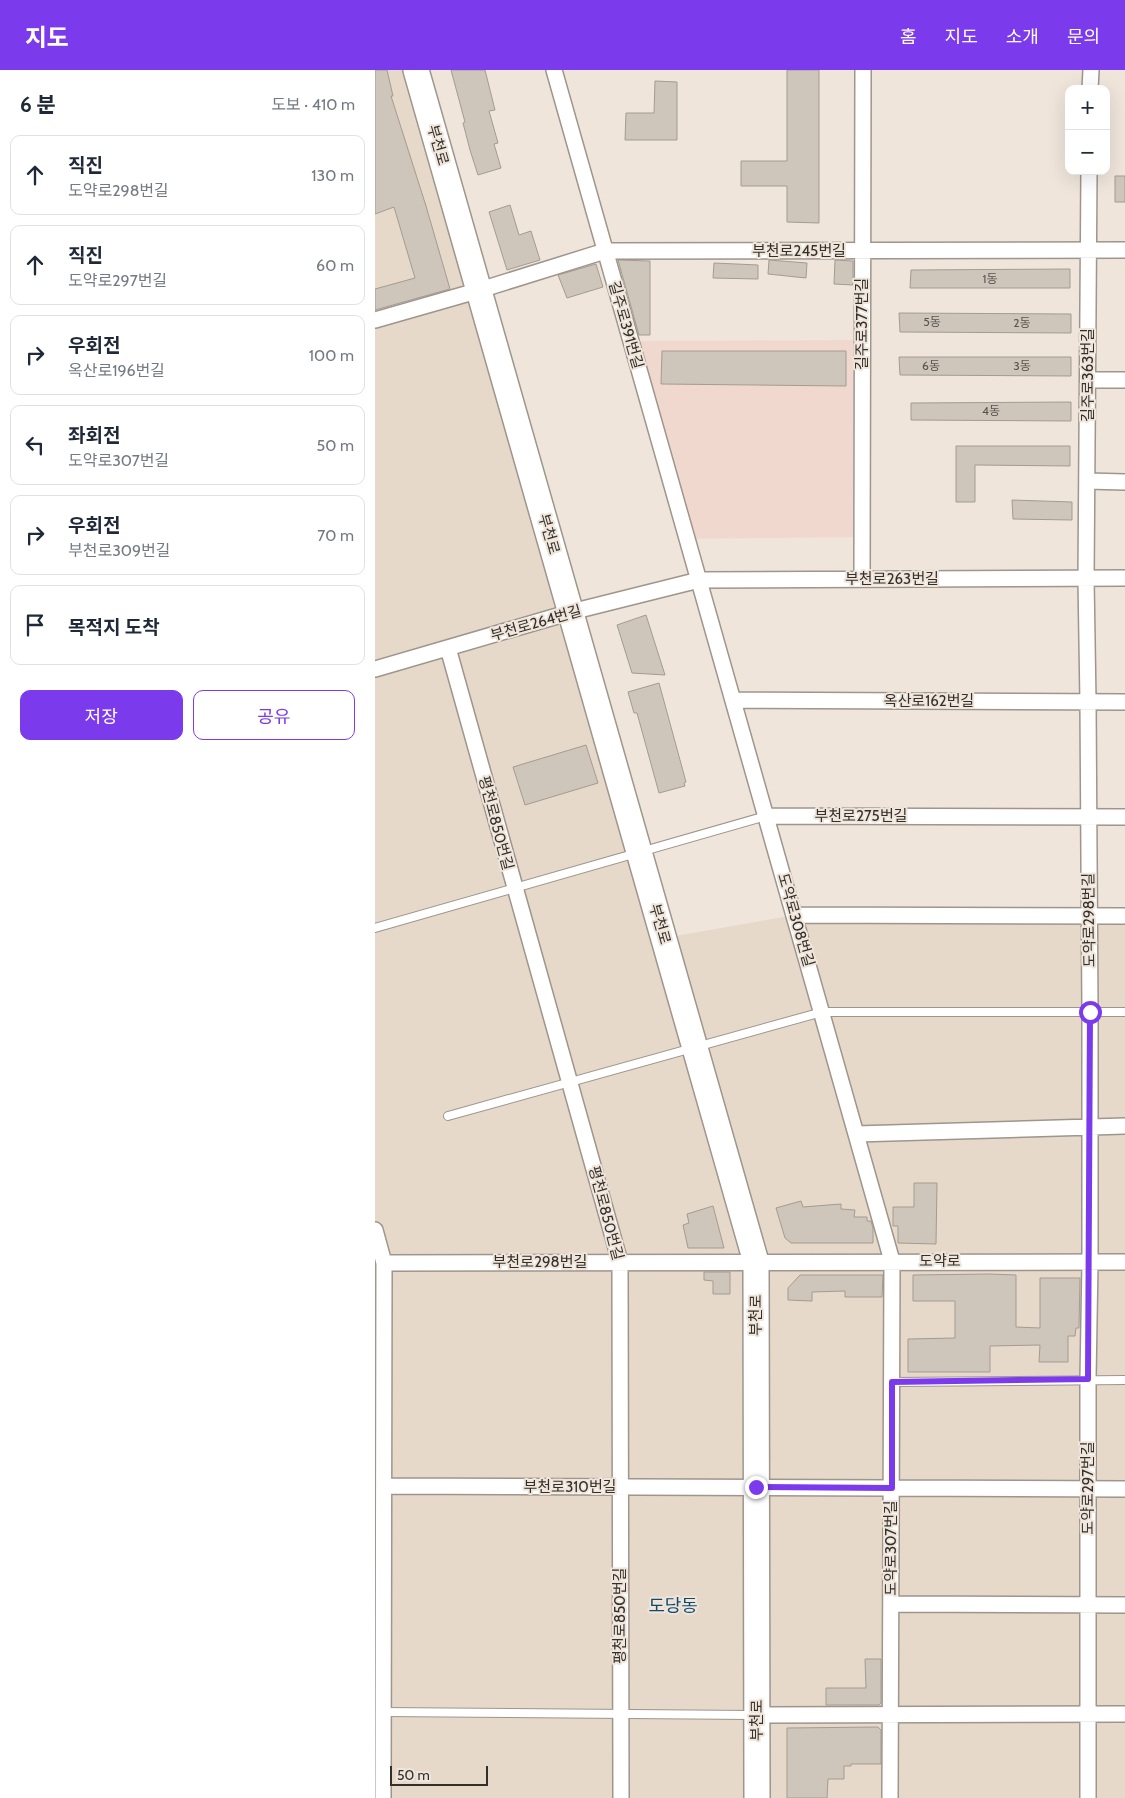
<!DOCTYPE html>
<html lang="ko">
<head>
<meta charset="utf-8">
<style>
	body { margin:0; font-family:Cabin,"Noto Sans KR",sans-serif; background:#f2f2f3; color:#1f2937 }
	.controls { position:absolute; right:15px; top:15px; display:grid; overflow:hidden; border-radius:10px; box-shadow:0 5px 20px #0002 }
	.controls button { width:45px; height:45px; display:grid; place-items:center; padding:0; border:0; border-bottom:1px solid #e0e1e3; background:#fff; color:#1f2937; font:25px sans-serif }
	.scale { position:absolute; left:15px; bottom:12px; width:98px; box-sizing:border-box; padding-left:5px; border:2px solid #332f2b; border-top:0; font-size:14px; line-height:18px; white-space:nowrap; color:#332f2b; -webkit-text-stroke:4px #efe5db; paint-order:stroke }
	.stop { position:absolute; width:15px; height:15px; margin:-11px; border:4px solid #7c3aed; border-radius:50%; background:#fff }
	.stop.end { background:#7c3aed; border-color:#fff; box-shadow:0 1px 5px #0008 }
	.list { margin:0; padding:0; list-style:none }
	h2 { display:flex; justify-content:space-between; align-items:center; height:65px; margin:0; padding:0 20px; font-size:21px }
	h2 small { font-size:16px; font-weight:400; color:#747a83 }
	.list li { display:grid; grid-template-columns:32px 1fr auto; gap:15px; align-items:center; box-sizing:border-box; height:80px; margin:0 10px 10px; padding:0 10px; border:1px solid #e0e1e3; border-radius:10px }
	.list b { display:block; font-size:19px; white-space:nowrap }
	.list p { margin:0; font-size:16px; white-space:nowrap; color:#747a83 }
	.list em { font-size:16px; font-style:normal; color:#747a83 }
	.actions { display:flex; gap:10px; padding:15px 20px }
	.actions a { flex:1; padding:11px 0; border:1px solid #7c3aed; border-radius:10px; text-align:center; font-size:18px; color:#7c3aed }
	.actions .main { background:#7c3aed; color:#fff }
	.icon { flex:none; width:28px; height:28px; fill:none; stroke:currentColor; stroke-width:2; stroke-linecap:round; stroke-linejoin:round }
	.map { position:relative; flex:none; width:750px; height:1728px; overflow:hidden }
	header { display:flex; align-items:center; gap:30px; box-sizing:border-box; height:70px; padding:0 25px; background:#7c3aed; color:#fff }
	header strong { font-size:24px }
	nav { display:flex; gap:28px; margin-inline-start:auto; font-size:18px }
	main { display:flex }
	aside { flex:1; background:#fff }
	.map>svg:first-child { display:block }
	.built { fill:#e7d9c9 }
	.education { fill:#f0d8ce }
	.building { fill:#cec5bb; stroke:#a49b91 }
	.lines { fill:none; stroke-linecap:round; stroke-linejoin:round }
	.lane-casing { stroke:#9e958c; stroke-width:10 }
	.street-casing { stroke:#9e958c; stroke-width:18 }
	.primary-casing { stroke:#9e958c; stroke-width:28 }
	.lane { stroke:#fff; stroke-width:8 }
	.street { stroke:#fff; stroke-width:15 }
	.primary { stroke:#fff; stroke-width:25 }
	.route { stroke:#7c3aed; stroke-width:6 }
	.labels { text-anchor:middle; stroke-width:4; stroke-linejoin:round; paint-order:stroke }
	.number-label { font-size:12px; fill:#5a544f }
	.street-label { font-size:15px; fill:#332f2b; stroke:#efe5db }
	.quarter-label { font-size:18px; fill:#11496b; stroke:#efe5db }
</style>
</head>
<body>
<header>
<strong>지도</strong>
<nav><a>홈</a><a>지도</a><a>소개</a><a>문의</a></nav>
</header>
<main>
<aside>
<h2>6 분<small>도보 · 410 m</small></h2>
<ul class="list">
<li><svg class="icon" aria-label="ahead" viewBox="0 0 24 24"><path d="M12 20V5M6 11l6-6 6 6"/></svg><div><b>직진</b><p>도약로298번길</p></div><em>130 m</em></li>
<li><svg class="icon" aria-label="ahead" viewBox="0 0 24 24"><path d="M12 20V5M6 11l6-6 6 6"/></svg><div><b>직진</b><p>도약로297번길</p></div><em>60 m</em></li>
<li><svg class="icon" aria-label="right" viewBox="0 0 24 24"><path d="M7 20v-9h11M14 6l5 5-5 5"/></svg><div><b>우회전</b><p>옥산로196번길</p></div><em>100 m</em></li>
<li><svg class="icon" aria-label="left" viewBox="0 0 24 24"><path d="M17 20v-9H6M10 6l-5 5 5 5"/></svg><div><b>좌회전</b><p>도약로307번길</p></div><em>50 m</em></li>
<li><svg class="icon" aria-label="right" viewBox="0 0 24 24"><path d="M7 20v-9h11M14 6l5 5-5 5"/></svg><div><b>우회전</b><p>부천로309번길</p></div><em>70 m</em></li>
<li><svg class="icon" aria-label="arrive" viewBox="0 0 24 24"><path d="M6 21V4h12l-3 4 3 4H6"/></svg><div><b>목적지 도착</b></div></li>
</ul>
<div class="actions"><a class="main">저장</a><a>공유</a></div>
</aside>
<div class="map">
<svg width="750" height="1728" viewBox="0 0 750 1728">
	<rect width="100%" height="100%" fill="#efe5db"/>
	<path class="built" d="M0 0H42L289 868 420 845 750 846V1728H0Z"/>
	<path class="education" d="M487 270V467L312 469 256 271Z"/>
	<path class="building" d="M0 0H12L18 26H16L51 136 75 219 0 240V219L40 208 19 137 0 144Z
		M76 0H110L120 40 114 41 123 73 119 74 126 98 103 105 95 80 88 53 90 52Z
		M412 0H444V153L412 152V116H366V91H412Z
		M280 11 302 12V70H250L251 43H279Z
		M740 106H750V132H740Z
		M135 135 144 165 156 161 165 190 132 200 114 142Z
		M243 190 275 191V265H264Z
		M394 190 432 193 431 208 393 204Z
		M460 190 478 191V215L459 214Z
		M339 193 383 195V209L338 208Z
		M221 194 228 217 192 228 183 205Z
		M695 199V218H535L536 200Z
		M524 243 696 244V263L525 262Z
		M287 281H471V316L286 314Z
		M524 287H696V306L525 305Z
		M696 332V351L536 350V333Z
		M581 376H695V396L600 395V432H581Z
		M637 430 697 432V450L638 449Z
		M271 545 290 605 257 603 242 555Z
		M284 613 311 712 309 713 310 716 284 723 262 643H259L253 622Z
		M211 675 223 713 150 735 138 697Z
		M539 1113H562L561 1174 523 1173V1156H518V1137H539Z
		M426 1131 428 1137 466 1134V1139L480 1140 479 1147H492V1151H496L498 1158V1173H416L410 1168 401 1138Z
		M338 1136 349 1178H313L308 1155 314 1153 312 1144Z
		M329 1202H355V1224H338V1211L329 1210Z
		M614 1204 641 1205V1257L665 1258V1208H705L704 1258H701L700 1266H693V1292H664L665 1275 615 1276V1302H533V1269L580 1268V1231H538V1205Z
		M425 1205H508L507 1227H470V1221L437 1222V1231L413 1230V1218Z
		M490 1589H506V1633L504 1635H451V1618H491Z
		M503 1657 506 1660V1694H476V1696H469V1709H453L452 1728H412V1658Z"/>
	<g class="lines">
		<defs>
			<path id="lane" d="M0 858 391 746
				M73 1046 447 942H750
				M517 1312 750 1310
				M8 1642 377 1645"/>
			<path id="street" d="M179 0 517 1191 515 1728
				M715 19 716 0
				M0 250 105 220 230 181 750 180
				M713 310H750
				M712 411 750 412
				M487 509 488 0
				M73 578 245 1192 246 1728
				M0 599 196 542 324 510 750 508
				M358 630 750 632
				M391 746 750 747
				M420 845 750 846
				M481 1064 750 1056
				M0 1160 9 1193 8 1728
				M9 1193 750 1192
				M9 1416 750 1419
				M516 1534 750 1535
				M382 1645 750 1644
				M713 1728V1309L715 1192V942L713 632 711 509 714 101"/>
			<path id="primary" d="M41 0 381 1192 382 1728"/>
		</defs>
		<use href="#lane" class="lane-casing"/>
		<use href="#street" class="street-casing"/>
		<use href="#primary" class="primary-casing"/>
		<use href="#lane" class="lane"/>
		<use href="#street" class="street"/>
		<use href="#primary" class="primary"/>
	</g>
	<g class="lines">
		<path class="route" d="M381 1417 517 1418V1312L713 1309 715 942"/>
	</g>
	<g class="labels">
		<g class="number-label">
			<text x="615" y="213">1동</text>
			<text x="557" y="256">5동</text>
			<text x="647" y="257">2동</text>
			<text x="556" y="300">6동</text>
			<text x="647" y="300">3동</text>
			<text x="616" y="345">4동</text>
		</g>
		<g class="street-label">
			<text transform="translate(63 75) rotate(74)" y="5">부천로</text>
			<text x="424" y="186">부천로245번길</text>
			<text transform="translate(487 254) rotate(-90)" y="5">길주로377번길</text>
			<text transform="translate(251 255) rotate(74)" y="5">길주로391번길</text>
			<text transform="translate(713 305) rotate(-90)" y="5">길주로363번길</text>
			<text transform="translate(174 464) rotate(74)" y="5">부천로</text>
			<text x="517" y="514">부천로263번길</text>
			<text transform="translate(161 553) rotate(-16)" y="5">부천로264번길</text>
			<text x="554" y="636">옥산로162번길</text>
			<text x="486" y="751">부천로275번길</text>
			<text transform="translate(121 753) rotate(75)" y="5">평천로850번길</text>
			<text transform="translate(421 850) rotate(74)" y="5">도약로308번길</text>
			<text transform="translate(714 850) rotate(-91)" y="5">도약로298번길</text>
			<text transform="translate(285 854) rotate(74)" y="5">부천로</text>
			<text transform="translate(231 1143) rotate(75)" y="5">평천로850번길</text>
			<text x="565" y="1196">도약로</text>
			<text x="165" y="1197">부천로298번길</text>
			<text transform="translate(381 1245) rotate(-90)" y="5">부천로</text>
			<text x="195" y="1422">부천로310번길</text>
			<text transform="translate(713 1418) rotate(-90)" y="5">도약로297번길</text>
			<text transform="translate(516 1478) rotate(-90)" y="5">도약로307번길</text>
			<text transform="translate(245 1546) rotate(-90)" y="5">평천로850번길</text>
			<text transform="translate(382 1650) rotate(-90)" y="5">부천로</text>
		</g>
		<g class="quarter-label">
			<text x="298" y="1542">도당동</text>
		</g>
	</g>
</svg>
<div class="controls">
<button>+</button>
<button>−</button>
</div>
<div class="scale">50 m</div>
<div class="stop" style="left:715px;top:942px"></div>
<div class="stop end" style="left:381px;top:1417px"></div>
</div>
</main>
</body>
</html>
